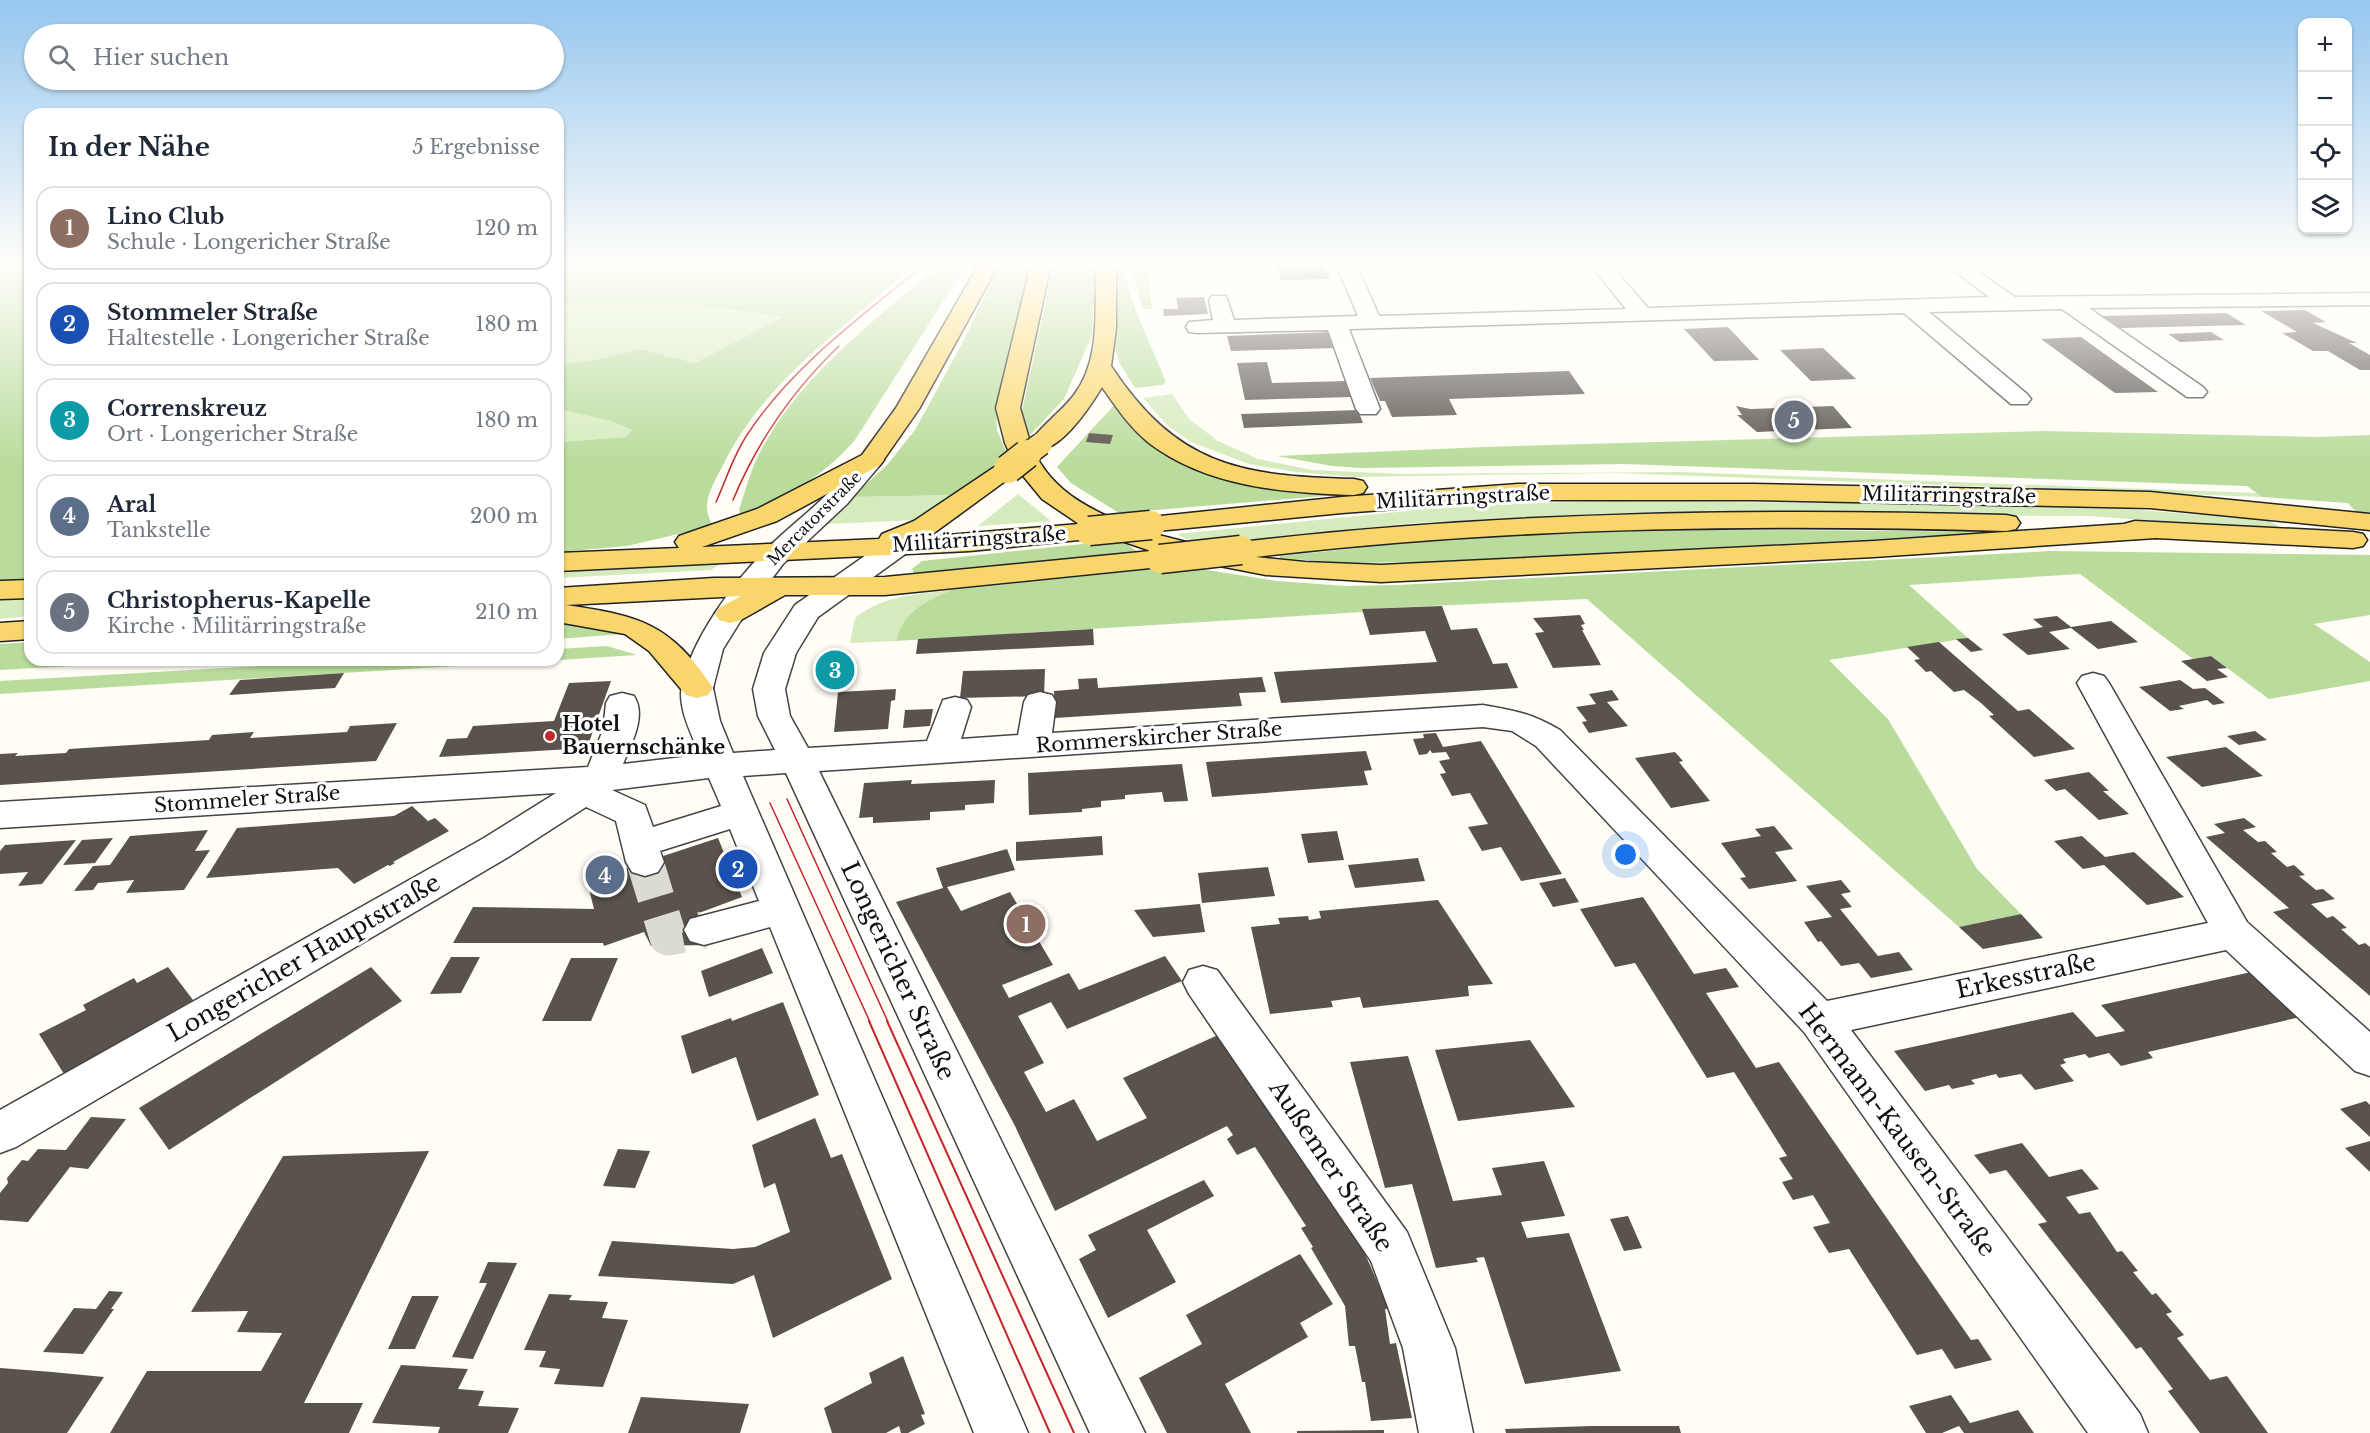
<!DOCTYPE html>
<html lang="de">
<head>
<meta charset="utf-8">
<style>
	body { margin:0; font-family:"Libre Baskerville",serif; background:#f2f2f3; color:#1f2937 }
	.controls { position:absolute; right:18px; top:18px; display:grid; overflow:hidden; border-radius:12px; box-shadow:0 2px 4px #0004 }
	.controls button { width:54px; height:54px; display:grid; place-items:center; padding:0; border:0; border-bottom:2px solid #e0e1e3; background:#fff; color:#1f2937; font:30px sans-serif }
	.you { position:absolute; left:1626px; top:855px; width:21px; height:21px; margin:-15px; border:4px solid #fff; border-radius:50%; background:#1a73e8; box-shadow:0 0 0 9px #1a73e833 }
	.badge { display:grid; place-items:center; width:39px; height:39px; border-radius:50%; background:#1a73e8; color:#fff; font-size:20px; font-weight:700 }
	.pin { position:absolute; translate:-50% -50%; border:3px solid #fff; box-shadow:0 2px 6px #0006 }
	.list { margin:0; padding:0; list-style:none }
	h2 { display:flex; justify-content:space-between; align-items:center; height:78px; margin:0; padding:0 24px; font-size:26px }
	h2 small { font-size:20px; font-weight:400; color:#747a83 }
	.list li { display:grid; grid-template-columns:39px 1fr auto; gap:18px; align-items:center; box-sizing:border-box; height:84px; margin:0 12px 12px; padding:0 12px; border:2px solid #e0e1e3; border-radius:18px }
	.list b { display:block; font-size:22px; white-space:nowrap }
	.list p { margin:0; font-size:20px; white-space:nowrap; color:#747a83 }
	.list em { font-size:20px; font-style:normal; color:#747a83 }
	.icon { flex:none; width:33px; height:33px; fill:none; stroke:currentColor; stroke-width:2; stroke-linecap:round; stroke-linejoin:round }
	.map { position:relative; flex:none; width:2370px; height:1433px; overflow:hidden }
	.search { position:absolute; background:#fff; box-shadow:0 2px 4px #0004; left:24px; top:24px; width:540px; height:66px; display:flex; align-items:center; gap:15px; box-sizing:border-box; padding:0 21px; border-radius:33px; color:#747a83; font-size:22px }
	.panel { position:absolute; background:#fff; box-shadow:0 2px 4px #0004; left:24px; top:108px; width:540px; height:558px; border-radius:18px }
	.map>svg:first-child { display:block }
	.green { fill:#d5ebbd }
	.forest { fill:#b9dc9c }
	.building { fill:#5a524d }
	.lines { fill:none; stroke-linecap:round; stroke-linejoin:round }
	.minor-tunnel { stroke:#dbdad3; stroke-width:37; stroke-dasharray:37 19; stroke-linecap:butt }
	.minor-casing { stroke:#444; stroke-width:3 }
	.major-casing { stroke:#222; stroke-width:3 }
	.minor { fill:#fff; fill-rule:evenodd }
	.major { fill:#f9d66b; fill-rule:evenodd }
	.tram-far1 { stroke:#c4262e; stroke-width:1.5 }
	.tram { stroke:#c4262e; stroke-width:2 }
	.major-bridge-far1-casing { stroke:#222; stroke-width:25; stroke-linecap:butt }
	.major-bridge-casing { stroke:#222; stroke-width:31; stroke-linecap:butt }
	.major-bridge-far1 { stroke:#f9d66b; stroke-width:22 }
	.major-bridge { stroke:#f9d66b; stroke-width:28 }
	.poi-dot { fill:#c4262e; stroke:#fff; stroke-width:2 }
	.labels { text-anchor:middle; stroke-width:6; stroke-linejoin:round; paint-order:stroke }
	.far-street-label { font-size:16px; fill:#111; stroke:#fff }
	.street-label { font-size:20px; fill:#111; stroke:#fff }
	.poi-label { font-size:20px; font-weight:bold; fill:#111; stroke:#fff; text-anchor:start }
	.near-street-label { font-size:24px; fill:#111; stroke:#fff }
</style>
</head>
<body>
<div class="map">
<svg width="2370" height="1433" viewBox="0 0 2370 1433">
	<rect width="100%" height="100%" fill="#fffdf5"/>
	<path class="green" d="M685 303 784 317 695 363 639 349 601 359 558 365V305Z
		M1172 394 1189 419 1218 441 1258 459 1312 470 1403 474 1680 472 2256 493 2262 497 1615 473 1356 477 1296 472 1249 464 1191 442 1168 426 1143 398Z
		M558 409 611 421 632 430 626 437 558 442Z
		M1018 494 1051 521 978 526Z
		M958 495 919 520 825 524 852 497Z
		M1613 501 2074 505 2267 520 2279 526 2268 529 2088 516 1615 513 1415 523 1197 545 1177 534 1467 505Z
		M717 562 720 564 711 570 558 578V569Z
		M951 590C925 602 903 611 896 641L850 643 855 618C883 595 916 595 951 590Z
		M30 597V616L0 619V599Z"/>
	<path class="forest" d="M0 264H30V580L0 581Z
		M558 264H915C847 327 769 376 725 461 719 474 706 494 707 508 707 514 711 521 712 526L627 546 558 552V442L626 437 632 430 611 421 558 409V365L601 359 639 349 695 363 783 317 685 303 558 305Z
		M941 264H967L855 440C824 476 785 498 741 516L739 510C745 492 750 472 759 454 800 375 874 321 941 264Z
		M1000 264H1032L996 406 997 430 1006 452 1005 464 958 495 852 497 887 465 915 430 964 340Z
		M1054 264H1096L1092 335 1064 399 1030 435 1022 411Z
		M1121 264 1135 309 1166 382 1162 385 1135 388 1119 362 1114 341 1116 277Z
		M1130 264H1151L1148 273 1152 309H1143Z
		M1117 402 1176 456 1335 491 1372 492 1119 513 1071 483 1057 467Z
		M2044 431 2318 437 2370 435V517L2360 516 2348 503 2262 497 2247 486 1624 464 1360 468 1332 466 1277 456 1484 447Z
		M1633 529 2021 532 1427 562 1343 563 1280 558V556L1476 536Z
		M1121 540 1138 552 925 573H914L912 569 922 561Z
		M2051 551 2370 555V615L2314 624 2370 662V681L2269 699 2211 656 2193 659 2080 574 1909 585 1968 638 1829 660 1888 719 1977 869 2021 914 1959 927 1587 599 1363 609V612L896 641C903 611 925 602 951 590L1182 566 1277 581 1346 586 1398 585Z
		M558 622 588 625 622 634 558 639Z
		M30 642V660H180L0 670V644Z
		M607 646 637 655 558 660V649Z
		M362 660H556L0 694V681Z"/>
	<path class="building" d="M1312 264H1324L1330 279 1281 280 1276 265Z
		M1204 297 1208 314 1164 316 1163 309H1178L1176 298Z
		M2305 310 2326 322 2313 323 2357 343H2349L2370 355V370H2360L2328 351H2313L2282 333 2297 332 2261 311Z
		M2226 313 2246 325 2120 328 2102 316Z
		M1728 327 1759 360 1714 361 1684 329Z
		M1331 332 1337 348 1231 351 1227 336Z
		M2211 332 2224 340 2180 342 2168 334Z
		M2081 337 2113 360 2158 392 2115 393 2041 339Z
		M1823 348 1856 379 1811 381 1780 350Z
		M1267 362 1272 383 1347 381 1352 397 1245 400 1237 363Z
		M1569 371 1585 394 1449 399 1457 415 1392 417 1385 401H1380L1370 378Z
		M1736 406 1750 409 1833 406 1852 428 1757 432 1737 415H1742Z
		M1358 410 1363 423 1244 428 1241 414Z
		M1089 433 1113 435 1110 444 1086 442Z
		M1442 606 1451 630 1477 628 1493 664 1507 663 1518 688 1281 703 1274 672 1437 662 1425 631 1370 635 1362 609Z
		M1580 615 1585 624 1581 625 1584 630H1582L1601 665 1553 668 1535 633 1544 632 1533 618Z
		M2057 616 2071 627 2111 621 2138 642 2098 649 2071 628 2049 632 2070 649 2028 655 2002 634 2043 627 2033 619Z
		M1093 629 1094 645 916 654 918 639Z
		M1968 638 1983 650 1971 652 1956 639Z
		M1939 642 2018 711 2029 709 2075 749 2034 757 1989 716 1994 715 1981 703 1964 690 1954 692 1931 671 1926 672 1914 660 1920 659 1907 647Z
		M2211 656 2227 668 2217 669 2228 677 2207 681 2181 661Z
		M1045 669 1044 696 960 698 963 671Z
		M344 673 335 688 229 695 240 680Z
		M1262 677 1266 692 1239 693 1242 706 1055 718 1054 691 1079 689 1078 679 1097 678 1098 688Z
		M2180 680 2193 689 2205 688 2225 703 2213 705 2207 700 2179 706 2184 709 2170 711 2139 687Z
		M611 681 587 748 439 757 447 739 467 738 473 726 554 721 569 683Z
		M896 689 895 700 891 701 888 729 834 732 838 692Z
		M1612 690 1619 700 1607 702 1628 726 1589 733 1582 722 1587 721 1576 707 1596 704 1589 694Z
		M933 709 930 726 903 728 905 710Z
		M397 723 376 761 0 785V754L18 753 15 756 66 753 69 749 209 740 212 735 254 732 250 738 347 732 350 726Z
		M2255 731 2267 740 2239 745 2227 736Z
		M1436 733 1443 747 1481 741 1562 874 1521 881 1501 847 1482 851 1468 827 1488 824 1470 793 1452 796 1440 774 1446 773 1439 761 1450 759 1446 752 1432 753 1430 750 1427 754 1419 755 1413 739 1424 738 1423 734Z
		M2226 747 2263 776 2202 787 2166 757Z
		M1366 751 1372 770 1364 771 1368 785 1212 797 1206 762Z
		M1675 752 1683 761 1679 762 1710 801 1671 808 1635 758Z
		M1182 764 1188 801 1164 802 1162 792 1125 795V799L1101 801V807L1082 809V812L1029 815 1028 773Z
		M2089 772 2109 791H2103L2129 814 2099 820 2065 789 2056 791 2044 780Z
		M912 780 911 784 995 780 994 803 965 805V810L930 812V820L873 823V817L859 818 864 783Z
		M412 806 428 821 435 818 449 831 393 862 395 863 390 866 388 865 354 884 338 868 206 878 237 828 394 816Z
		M2244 818 2256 827 2243 830 2258 842 2265 841 2277 852 2271 853 2287 867 2294 865 2305 875 2299 876 2316 890 2323 889 2335 899 2311 904 2327 918 2333 916 2347 928 2341 929 2359 945 2365 943 2370 947V996L2273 912 2289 908 2206 837 2225 833 2214 824Z
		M1774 826 1793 849 1775 852 1797 881 1749 889 1740 878 1746 877 1721 843 1761 836 1755 829Z
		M208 830 195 851 210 850 184 890 126 893 134 880 98 883 93 890 74 891 93 866 110 865 130 836Z
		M1337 831 1344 860 1308 863 1301 834Z
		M1102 836 1103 855 1016 861V842Z
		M2082 836 2105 857 2134 852 2184 897 2147 905 2104 865 2083 869 2054 841Z
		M113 838 95 863 63 865 82 840Z
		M718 838 742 897 699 913 708 945 651 946 644 932 604 946 603 943H453L473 907 594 909 587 881Z
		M76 840 42 884 18 886 28 872 0 874V851L5 845Z
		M1007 849 1015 870 947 887 961 911 1010 892 1053 965 1002 985 1009 998 1069 973 1079 990 1165 956 1182 981 1067 1029 1051 1002 1018 1016 1044 1063 1024 1072 1046 1112 1074 1099 1097 1141 1147 1118 1123 1078 1218 1035 1360 1242 1389 1309H1385L1390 1344 1396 1343 1412 1418 1371 1421 1365 1382H1362L1355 1346H1349L1345 1306 1311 1248 1313 1247 1301 1228 1306 1226 1255 1147 1237 1155 1227 1139 1233 1135 1227 1126 1055 1211 1015 1126 896 902 943 888 936 868Z
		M1418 858 1425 881 1355 888 1348 865Z
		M1268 867 1275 896 1202 903 1198 873Z
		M1565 878 1579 902 1553 907 1539 883Z
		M1841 880 1851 892 1841 894 1852 907 1840 909 1878 956 1899 952 1913 970 1871 978 1859 963 1841 966 1821 941 1818 942 1804 922 1832 917 1806 886Z
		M1643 897 1694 974 1726 968 1739 987 1706 993 1756 1068 1779 1062 1971 1340 1978 1339 1992 1360 1955 1369 1942 1349 1917 1355 1849 1249 1829 1253 1813 1227 1830 1223 1813 1195 1793 1200 1782 1182 1793 1179 1779 1158 1787 1156 1734 1072 1707 1078 1635 963 1615 967 1580 909Z
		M1438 900 1493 984 1468 986 1469 996 1363 1008 1360 997 1331 1001 1333 1007 1270 1014 1251 927 1280 924 1278 918 1308 916 1309 920 1321 918 1319 911Z
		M1200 904 1205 932 1153 937 1134 910Z
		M2021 914 2043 938 1983 949 1959 927Z
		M762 948 773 973 709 997 701 971Z
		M451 957H480L461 993 430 994Z
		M571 958H618L591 1021H542Z
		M168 967 193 1000 64 1074 39 1034 86 1010 83 1005 134 978 137 983Z
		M371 967 402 1001 169 1150 139 1108Z
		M2256 971 2305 1016 2148 1052 2153 1058 2121 1066 2109 1053 2089 1058 2085 1054 2063 1059 2066 1063 2060 1065 2074 1081 2035 1090 2021 1074 1999 1078 1996 1074 1971 1080 1975 1084 1952 1089 1949 1085 1925 1091 1894 1051 2073 1012 2096 1037 2125 1031 2101 1005Z
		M783 1002 819 1095 757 1121 736 1057 692 1074 681 1036 731 1018 732 1021Z
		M1530 1040 1575 1107 1458 1121 1435 1050Z
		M1408 1056 1453 1201 1502 1195 1492 1168 1544 1161 1565 1216 1521 1222 1527 1238 1569 1233 1621 1371 1525 1384 1484 1257 1476 1258 1478 1262 1436 1268 1412 1184 1385 1188 1350 1062Z
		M2366 1101 2370 1105V1137L2340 1109Z
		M91 1117 126 1119 88 1169 70 1167 28 1222 0 1220V1193L8 1183 7 1178 22 1160 28 1161 38 1149 66 1150Z
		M815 1118 831 1158 842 1154 892 1279 773 1338 754 1275 733 1284 598 1276 612 1241 733 1249 755 1247 790 1232 775 1183 764 1188 752 1145Z
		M2370 1141V1172L2345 1148Z
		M2022 1143 2049 1177 2082 1169 2099 1189 2066 1197 2079 1214 2090 1212 2117 1252 2122 1251 2138 1271 2133 1272 2152 1295 2156 1293 2172 1312 2166 1314 2184 1335 2177 1338 2210 1380 2227 1376 2268 1433H2200L2168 1391 2173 1389 2141 1347 2136 1349 2038 1224 2047 1222 2006 1170 1990 1174 1974 1155Z
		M618 1149 650 1151 635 1188 603 1186Z
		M429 1151 304 1403H363L349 1433H110L147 1371H261L282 1333 237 1332 248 1311 191 1312 283 1156Z
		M1204 1180 1214 1196 1147 1230 1176 1282 1108 1318 1079 1259 1096 1250 1088 1235Z
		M1628 1216 1642 1248 1624 1251 1610 1219Z
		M1300 1254 1333 1304 1300 1323 1308 1337 1225 1384 1251 1433H1167L1139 1378 1202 1344 1186 1315Z
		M488 1262 517 1263 473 1359 452 1357 487 1283H479Z
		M109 1291 123 1292 111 1309H114L83 1354 43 1352 74 1308 96 1309Z
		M549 1294 572 1295 569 1300 608 1302 602 1318 628 1320 603 1387 554 1384 560 1369 539 1367 546 1351 524 1350Z
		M412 1296H439L415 1349H388Z
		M903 1356 925 1414 921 1415 925 1424 908 1433H901L899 1426 886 1433H832L824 1408 872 1383 869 1373Z
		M401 1365 468 1369 458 1389 484 1391 478 1406 519 1408 508 1433H438L440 1427 372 1423Z
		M0 1368 52 1372 104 1377 67 1433H0Z
		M1951 1395 1970 1423 2018 1410 2034 1433H1964L1959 1426 1942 1433H1926L1909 1406Z
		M641 1397 749 1404 740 1433H628Z
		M1592 1426H1679L1681 1433H1506L1505 1429Z
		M1384 1430V1433H1297V1431Z"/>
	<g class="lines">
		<path class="minor-tunnel" d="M645 862 668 937 704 930"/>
		<defs>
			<path id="minor" d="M1336 264H1356L1379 316 1626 309 1590 264H1610L1648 308 1989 297 1945 264H1967L2015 297 2370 293V305L2089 308 2203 387 2207 392 2203 397H2187L2062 309 1929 312 2027 394 2031 399 2027 404H2011L1904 313 1349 329 1380 409 1376 414H1360L1356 409 1328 330 1197 333 1189 332 1186 327 1189 322 1213 320 1209 300 1212 296H1226L1234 320 1358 316Z
				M871 452 880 455 884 460 880 465 847 504 783 564 743 617 723 649 713 688 720 721 733 753 775 750 758 716 753 689 764 653 795 605 913 522 923 520 933 522 937 528 933 534 818 617 796 653 785 689 790 716 808 748 927 741 943 700 955 697 967 700 971 707 961 739 1018 735 1024 702 1028 695 1040 692 1052 695 1056 702 1052 733 1483 705C1516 711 1531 713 1560 730L1827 1001 2208 923 2077 683 2082 676 2093 673 2104 676 2109 683 2247 922 2370 1032V1076L2355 1071 2226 950 1851 1030 2140 1414 2148 1433H2088L1804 1032 1536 746 1512 731 1483 727 819 771 1145 1433H1090L786 773 743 776 1028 1433H974L770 927 704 945 690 941 684 930 690 919 759 901 730 829 660 851 664 862 658 872 645 876 632 872 626 862 616 821 586 807 510 856 16 1147 0 1153V1110L484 838 556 793 0 828V802L588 767 603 730 606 703 610 696 622 693 634 696C647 716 631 744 623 764L700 755C692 735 677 707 682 685 691 641 733 582 765 551 785 530 809 513 829 492 842 479 853 457 871 452ZM709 778 721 806 653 827 645 805 612 790Z
				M1203 966 1217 970 1407 1232 1455 1348 1473 1433H1419L1403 1348 1371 1261 1189 994 1183 982 1189 970Z"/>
			<path id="major" d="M979 264H999L919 409 880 465 777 521 702 547 879 539 882 534 914 521 999 464 1014 463 1005 443 996 408 1031 264H1051L1020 408 1030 442C1042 425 1061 412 1074 395 1102 358 1094 307 1096 264H1116V328L1111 366C1177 466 1240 476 1354 479L1363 481 1367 487 1363 493 1354 495C1284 493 1207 487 1149 443 1130 428 1116 407 1102 387 1090 407 1058 456 1033 449 1052 494 1098 514 1141 530L1137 525 1141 519 1151 517 1342 497 1518 484H1753L2150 492 2370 514V530L2150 508 1753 500H1518L1342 513 1147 532 1229 553 1227 550 1231 544 1241 542C1496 512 1750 508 2006 515L2016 517 2020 523 2016 529 2006 531C1755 524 1505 527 1256 557L1305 562 1381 565 1874 541 2124 524 2135 521 2353 532 2363 534 2367 540 2363 546 2353 548 2156 538 1874 557 1381 582 1266 575 1173 557 1170 565 1160 567 885 595H785L741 620 730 623 719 620 715 614 719 608 741 596 566 605C640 616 670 623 713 688L708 695 697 698 686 695 649 651 625 634 558 622V588L714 578 885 577 1151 551 1101 534 1089 539 970 551 558 571V553L679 548 675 542 679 536 757 509 862 455 896 408ZM1019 471 1042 499 1079 524 924 537 934 533Z
				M30 580V598L0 599V581Z
				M30 621V639L0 641V623Z"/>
		</defs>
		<use href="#minor" class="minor-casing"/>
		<use href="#major" class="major-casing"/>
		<use href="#minor" class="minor"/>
		<use href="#major" class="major"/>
		<path class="tram-far1" d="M733 500C758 440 792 391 839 346
			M716 502C726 480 733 456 747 435 792 366 862 316 925 264
			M787 799 888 1022
			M770 803 870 1022"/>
		<path class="tram" d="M869 1021 1050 1433
			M887 1021 1074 1433"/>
		<defs>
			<path id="major-bridge-far1" d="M1025 456 1041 444"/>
			<path id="major-bridge" d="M1008 469 1027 454
				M1089 531 1151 525
				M1160 559 1241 550"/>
		</defs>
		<use href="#major-bridge-far1" class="major-bridge-far1-casing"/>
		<use href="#major-bridge" class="major-bridge-casing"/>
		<use href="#major-bridge-far1" class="major-bridge-far1"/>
		<use href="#major-bridge" class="major-bridge"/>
	</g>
	<linearGradient id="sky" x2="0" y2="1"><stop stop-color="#95c6ee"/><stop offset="0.57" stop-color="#fffefa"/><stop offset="1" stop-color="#fffefa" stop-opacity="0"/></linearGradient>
	<rect width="2370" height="464" fill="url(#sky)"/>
	<circle class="poi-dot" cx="550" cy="736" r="6"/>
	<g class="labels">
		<g class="far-street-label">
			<text transform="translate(814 518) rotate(-45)" y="6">Mercatorstraße</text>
		</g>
		<g class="street-label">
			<text transform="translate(1949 495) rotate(1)" y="7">Militärringstraße</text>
			<text transform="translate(1463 497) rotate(-3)" y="7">Militärringstraße</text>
			<text transform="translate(979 539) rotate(-4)" y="7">Militärringstraße</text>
			<text transform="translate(1159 737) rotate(-4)" y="7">Rommerskircher Straße</text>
			<text transform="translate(247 799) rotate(-4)" y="7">Stommeler Straße</text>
		</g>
		<g class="poi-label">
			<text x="562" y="731">Hotel<tspan x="562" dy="23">Bauernschänke</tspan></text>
		</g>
		<g class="near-street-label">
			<text transform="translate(304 958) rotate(-30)" y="8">Longericher Hauptstraße</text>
			<text transform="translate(898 971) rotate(65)" y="8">Longericher Straße</text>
			<text transform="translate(2026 976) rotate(-12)" y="8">Erkesstraße</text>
			<text transform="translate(1897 1130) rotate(53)" y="8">Hermann-Kausen-Straße</text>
			<text transform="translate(1331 1166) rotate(56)" y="8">Außemer Straße</text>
		</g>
	</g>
</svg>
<div class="controls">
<button>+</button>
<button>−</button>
<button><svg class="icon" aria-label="locate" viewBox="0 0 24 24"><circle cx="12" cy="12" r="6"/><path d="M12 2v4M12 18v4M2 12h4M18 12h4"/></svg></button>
<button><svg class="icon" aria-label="layers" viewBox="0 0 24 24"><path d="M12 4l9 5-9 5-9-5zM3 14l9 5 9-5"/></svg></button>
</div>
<div class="you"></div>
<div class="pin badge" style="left:1026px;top:924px;background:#8d6e63">1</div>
<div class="pin badge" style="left:738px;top:869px;background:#1a4fb4">2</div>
<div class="pin badge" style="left:835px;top:670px;background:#0f9aa8">3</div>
<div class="pin badge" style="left:605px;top:875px;background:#5c6f8a">4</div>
<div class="pin badge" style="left:1794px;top:420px;background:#6b7280">5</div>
<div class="search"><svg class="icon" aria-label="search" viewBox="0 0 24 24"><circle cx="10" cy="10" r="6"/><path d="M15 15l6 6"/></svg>Hier suchen</div>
<section class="panel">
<h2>In der Nähe<small>5 Ergebnisse</small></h2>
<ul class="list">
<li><span class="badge" style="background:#8d6e63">1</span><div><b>Lino Club</b><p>Schule · Longericher Straße</p></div><em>120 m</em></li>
<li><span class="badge" style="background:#1a4fb4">2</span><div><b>Stommeler Straße</b><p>Haltestelle · Longericher Straße</p></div><em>180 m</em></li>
<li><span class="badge" style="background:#0f9aa8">3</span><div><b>Correnskreuz</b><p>Ort · Longericher Straße</p></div><em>180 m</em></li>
<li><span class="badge" style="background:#5c6f8a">4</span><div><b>Aral</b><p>Tankstelle</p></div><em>200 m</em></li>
<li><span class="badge" style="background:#6b7280">5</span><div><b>Christopherus-Kapelle</b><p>Kirche · Militärringstraße</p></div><em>210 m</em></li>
</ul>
</section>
</div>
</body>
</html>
